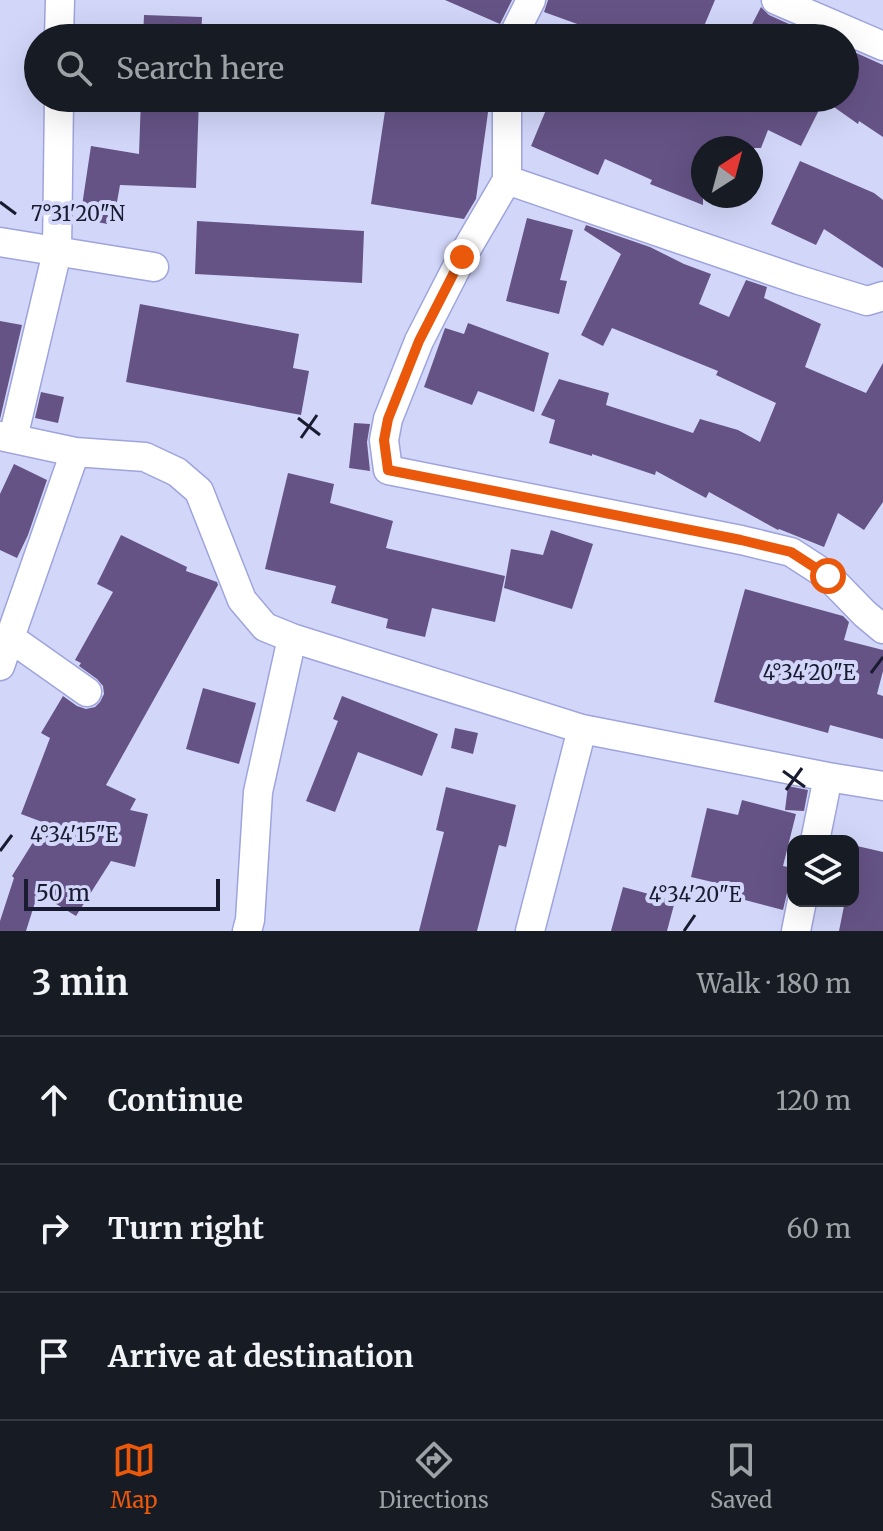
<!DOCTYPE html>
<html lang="en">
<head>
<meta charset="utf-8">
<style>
	body { margin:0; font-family:Merriweather,serif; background:#20242c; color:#f1f3f6 }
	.controls { position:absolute; right:24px; bottom:24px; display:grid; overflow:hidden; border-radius:16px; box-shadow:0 8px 32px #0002 }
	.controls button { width:72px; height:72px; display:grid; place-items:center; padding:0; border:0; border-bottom:2px solid #363941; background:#171b24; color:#f1f3f6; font:40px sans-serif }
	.compass { position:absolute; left:691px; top:136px; width:72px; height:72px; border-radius:50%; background:#171b24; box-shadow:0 8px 32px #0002; rotate:36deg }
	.scale { position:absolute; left:24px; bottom:20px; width:196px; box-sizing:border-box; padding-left:8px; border:4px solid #191b30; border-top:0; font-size:22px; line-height:28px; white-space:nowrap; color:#191b30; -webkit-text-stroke:6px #d2d7fa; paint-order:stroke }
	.stop { position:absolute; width:24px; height:24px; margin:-18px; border:6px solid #ea580c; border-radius:50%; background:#fff }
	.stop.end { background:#ea580c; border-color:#fff; box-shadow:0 2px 8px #0008 }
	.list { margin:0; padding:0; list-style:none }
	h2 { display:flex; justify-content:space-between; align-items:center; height:104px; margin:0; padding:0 32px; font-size:34px }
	h2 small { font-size:26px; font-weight:400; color:#9ea1a6 }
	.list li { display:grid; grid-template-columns:52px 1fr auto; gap:24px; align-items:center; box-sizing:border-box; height:128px; padding:0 32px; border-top:2px solid #363941 }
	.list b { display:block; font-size:30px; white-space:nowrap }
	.list em { font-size:26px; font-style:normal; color:#9ea1a6 }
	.icon { flex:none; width:44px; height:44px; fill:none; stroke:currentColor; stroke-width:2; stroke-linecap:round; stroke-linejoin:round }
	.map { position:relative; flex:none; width:883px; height:931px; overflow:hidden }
	.search { position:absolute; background:#171b24; box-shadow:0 8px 32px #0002; left:24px; right:24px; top:24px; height:88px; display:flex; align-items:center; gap:20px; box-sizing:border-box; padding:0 28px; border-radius:44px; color:#9ea1a6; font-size:30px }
	.sheet { height:488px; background:#171b24 }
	nav { display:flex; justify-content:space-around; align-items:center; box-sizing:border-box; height:112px; border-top:2px solid #363941; background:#171b24; font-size:22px; color:#9ea1a6 }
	nav a { display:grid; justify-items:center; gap:4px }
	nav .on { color:#ea580c }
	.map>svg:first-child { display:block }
	.building { fill:#655386 }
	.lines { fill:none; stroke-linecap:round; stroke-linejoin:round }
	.street-casing { stroke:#9ea4dc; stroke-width:31 }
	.street { stroke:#fff; stroke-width:28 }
	.route { stroke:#ea580c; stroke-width:10 }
	.ticks { fill:none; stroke:#191b30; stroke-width:3 }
	.ticks-label { font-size:20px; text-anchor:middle; fill:#191b30; stroke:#d2d7fa; stroke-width:8; stroke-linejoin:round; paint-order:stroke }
</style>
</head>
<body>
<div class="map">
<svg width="883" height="931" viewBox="0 0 883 931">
	<rect width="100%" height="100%" fill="#d2d7fa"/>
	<path class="building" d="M445 0H512L500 24Z
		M548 0H715L699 38H574L580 25 544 12Z
		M761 7 769 15 798 28 813 38H745Z
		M144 15 202 17 201 38H143Z
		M852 51 883 65V137L859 121 858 124 824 100 801 146 768 130 761 148H703V205L650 184 652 180 605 159 598 175 531 146 551 98H845V61Z
		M141 98H199L196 188 120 185 113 225 80 219 91 146 139 154Z
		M387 98H490L476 199 464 219 371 204Z
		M800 161 874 193 883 200V268L824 229 816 245 771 224Z
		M527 218 573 230 560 280 567 281 559 314 506 301Z
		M197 221 364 231 362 283 195 274Z
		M586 225 650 247 684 264 711 274 699 304 729 317 746 280 767 287 764 298 821 324 805 367 866 393 883 363V502L864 530 838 513 824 547 779 529 778 530 709 492 706 498 656 471 655 475 592 454V456L549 443 555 420 541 415 559 379 609 393 606 405 693 433 700 419 738 430 760 442 776 403 716 375 718 371 612 328 603 346 581 335 621 254 584 230Z
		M140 304 299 334 293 368 309 371 301 415 126 382Z
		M0 321 22 325 0 419Z
		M468 323 549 353 534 412 478 391 472 405 424 387 445 328 464 334Z
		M41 392 64 397 58 423 35 418Z
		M354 423 370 424 367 442 370 471 349 468Z
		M14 464 47 480 28 535 17 558 0 550V494Z
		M288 473 334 484 330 503 393 521 386 548 505 576 495 622 432 608 425 637 386 628 388 619 331 603 336 586 265 569Z
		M551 530 593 544 572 609 504 588 511 549 543 555Z
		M121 535 187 567 186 571 217 582 218 585 106 785 136 799 130 810 148 814 135 867 111 861 76 916 38 893 26 931H0V921L14 878 12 876 45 823 21 814 50 738 41 733 63 696 77 706 86 709 95 707 100 702 104 694 103 686 97 679 79 666 81 663 75 660 113 592 97 584Z
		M745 589 843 616 849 622 844 640 883 650V671L877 694 883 696V739L830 725 828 733 714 702Z
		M203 688 256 703 239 764 186 749Z
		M342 696 438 734 422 776 358 752 335 812 306 801 338 721 333 719Z
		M455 728 478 733 473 754 451 748Z
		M788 786 808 790 804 811 785 810Z
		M446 787 516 805 506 847 499 845 477 931H419L444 832 436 830Z
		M742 800 796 814 783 866 793 868 783 910 718 893 721 884 691 877 707 808 738 815Z
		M857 846 883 852V931H839L845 901H853V864Z
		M623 887 675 901 667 931H611Z"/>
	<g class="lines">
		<defs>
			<path id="street" d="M776 0 883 46
				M59 38 60 0
				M512 38 531 0
				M507 98V180L462 257 419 341 388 419 384 440 388 470 741 540 791 552 828 576 865 614 883 629
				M507 180 799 280 867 301 883 296
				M0 242 154 267
				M0 436 75 452 145 457 177 472 199 491 242 600 265 627 292 638 582 729 828 777 883 786
				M13 438 57 252 59 98
				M9 637 87 692
				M0 666 75 452
				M815 841 828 777
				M247 931 250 920 258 792 292 638
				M530 931 582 729
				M796 931 802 901"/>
		</defs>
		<use href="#street" class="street-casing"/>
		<use href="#street" class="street"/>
	</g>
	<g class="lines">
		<path class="route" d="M462 257 419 341 388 419 384 440 388 470 741 540 791 552 828 576"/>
	</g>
	<path class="ticks" d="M0 202 16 214M298 418 320 435M301 438 317 415M871 673 883 657M783 771 805 787M786 790 802 768M0 851 12 835M684 931 695 915"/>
	<g class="ticks-label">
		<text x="78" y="221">7°31'20"N</text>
		<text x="809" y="680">4°34'20"E</text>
		<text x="74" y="842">4°34'15"E</text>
		<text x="695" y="902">4°34'20"E</text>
	</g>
</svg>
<div class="controls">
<button><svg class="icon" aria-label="layers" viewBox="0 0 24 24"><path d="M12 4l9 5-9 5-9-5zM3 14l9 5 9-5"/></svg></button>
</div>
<svg class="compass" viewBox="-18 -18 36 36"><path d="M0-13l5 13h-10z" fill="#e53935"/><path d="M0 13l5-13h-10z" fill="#9ea1a6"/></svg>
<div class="scale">50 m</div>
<div class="stop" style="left:828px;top:576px"></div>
<div class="stop end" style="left:462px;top:257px"></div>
<div class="search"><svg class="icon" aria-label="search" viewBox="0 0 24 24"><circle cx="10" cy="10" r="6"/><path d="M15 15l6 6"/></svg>Search here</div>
</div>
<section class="sheet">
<h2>3 min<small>Walk · 180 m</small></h2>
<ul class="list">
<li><svg class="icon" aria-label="ahead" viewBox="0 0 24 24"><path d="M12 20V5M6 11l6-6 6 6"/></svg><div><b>Continue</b></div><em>120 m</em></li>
<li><svg class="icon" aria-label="right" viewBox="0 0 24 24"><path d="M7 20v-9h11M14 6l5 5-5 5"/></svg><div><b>Turn right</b></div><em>60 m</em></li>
<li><svg class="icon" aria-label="arrive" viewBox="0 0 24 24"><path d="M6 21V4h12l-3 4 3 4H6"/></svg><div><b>Arrive at destination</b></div></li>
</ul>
</section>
<nav>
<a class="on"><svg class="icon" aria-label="map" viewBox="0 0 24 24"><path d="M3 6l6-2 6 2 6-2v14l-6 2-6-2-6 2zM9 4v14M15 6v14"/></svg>Map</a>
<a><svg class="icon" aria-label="directions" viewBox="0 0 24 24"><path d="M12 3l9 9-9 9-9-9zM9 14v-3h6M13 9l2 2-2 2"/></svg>Directions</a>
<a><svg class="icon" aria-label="saved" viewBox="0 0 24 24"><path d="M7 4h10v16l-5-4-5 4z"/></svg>Saved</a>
</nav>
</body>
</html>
